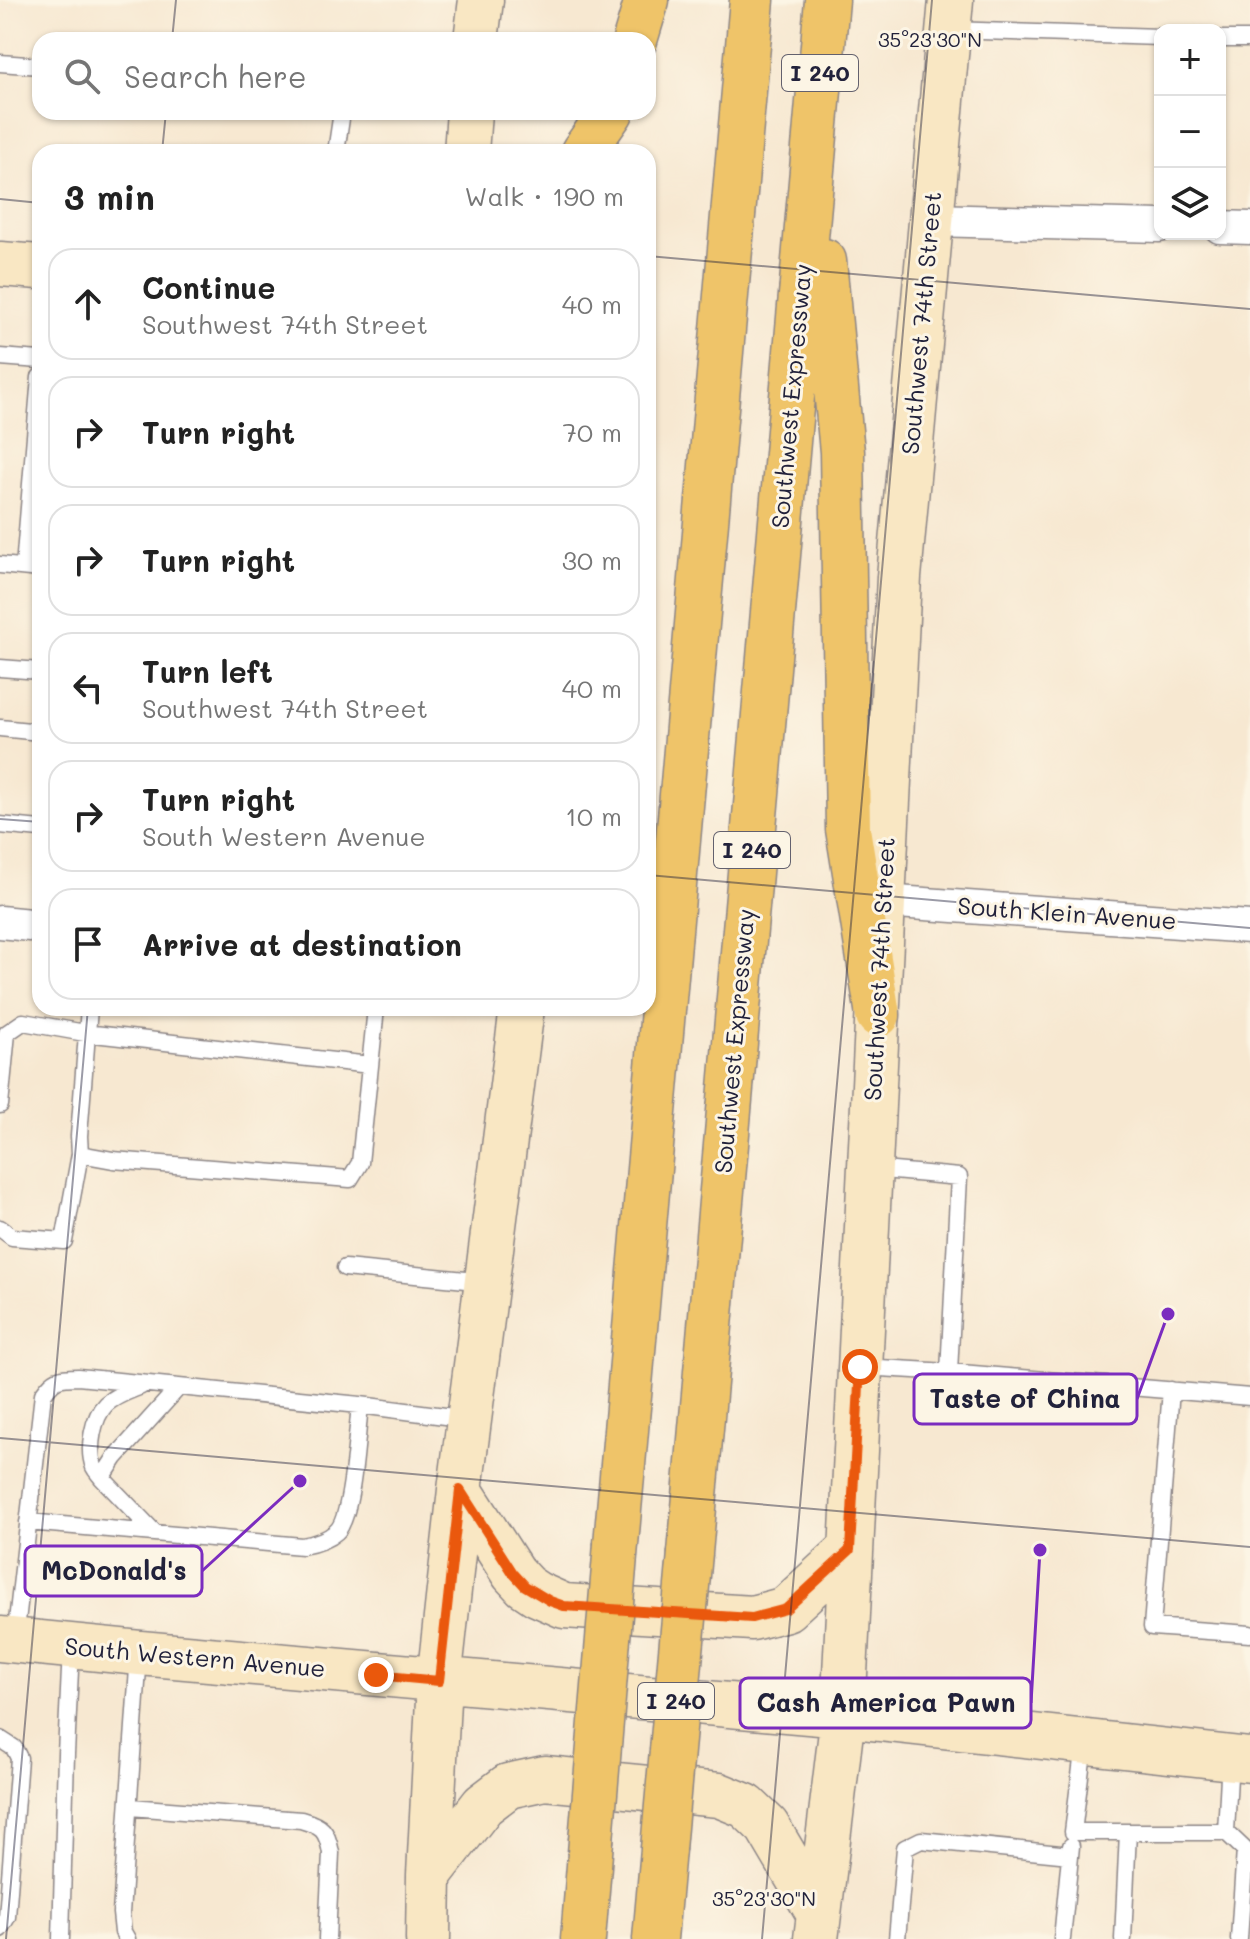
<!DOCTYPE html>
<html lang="en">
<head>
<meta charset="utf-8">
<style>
	body { margin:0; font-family:Mali,sans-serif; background:#f2f2f2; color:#222 }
	.controls { position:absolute; right:24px; top:24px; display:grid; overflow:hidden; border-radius:16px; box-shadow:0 2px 6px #0004 }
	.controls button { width:72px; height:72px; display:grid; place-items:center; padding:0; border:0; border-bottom:2px solid #e0e0e0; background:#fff; color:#222; font:40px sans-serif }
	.stop { position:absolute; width:24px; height:24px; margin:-18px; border:6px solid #ea580c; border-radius:50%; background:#fff }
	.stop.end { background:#ea580c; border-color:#fff; box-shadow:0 2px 8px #0008 }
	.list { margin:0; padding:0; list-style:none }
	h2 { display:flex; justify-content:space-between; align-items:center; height:104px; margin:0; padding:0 32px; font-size:34px }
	h2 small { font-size:26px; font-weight:400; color:#767676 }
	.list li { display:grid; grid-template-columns:52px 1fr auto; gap:24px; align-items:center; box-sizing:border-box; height:112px; margin:0 16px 16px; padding:0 16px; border:2px solid #e0e0e0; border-radius:24px }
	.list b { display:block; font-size:30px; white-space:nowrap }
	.list p { margin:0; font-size:26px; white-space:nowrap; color:#767676 }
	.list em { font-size:26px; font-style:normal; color:#767676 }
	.icon { flex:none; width:44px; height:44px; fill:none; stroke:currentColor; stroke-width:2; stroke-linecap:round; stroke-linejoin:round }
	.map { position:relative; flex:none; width:1250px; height:1939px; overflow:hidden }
	.search { position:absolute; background:#fff; box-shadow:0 2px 6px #0004; left:32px; top:32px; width:624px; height:88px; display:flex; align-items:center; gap:20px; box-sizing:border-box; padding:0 28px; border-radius:24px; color:#767676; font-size:30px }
	.panel { position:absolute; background:#fff; box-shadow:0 2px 6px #0004; left:32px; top:144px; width:624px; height:872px; border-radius:24px }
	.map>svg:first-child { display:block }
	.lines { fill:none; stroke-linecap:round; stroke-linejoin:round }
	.lane-casing { stroke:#8c8586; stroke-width:19 }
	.street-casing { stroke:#8c8586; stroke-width:35 }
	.secondary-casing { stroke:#8c8586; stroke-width:47 }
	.highway-casing { stroke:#8c8586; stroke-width:47 }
	.lane { stroke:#fff; stroke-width:16 }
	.street { stroke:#fff; stroke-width:32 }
	.secondary { stroke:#f9e7c3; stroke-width:44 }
	.highway { stroke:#efc469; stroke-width:44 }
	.highway-bridge-casing { stroke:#8c8586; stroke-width:47; stroke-linecap:butt }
	.highway-bridge { stroke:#efc469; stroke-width:44 }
	.route { stroke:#ea580c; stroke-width:10 }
	.ticks { fill:none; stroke:#22223b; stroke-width:2; stroke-opacity:0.45 }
	.labels { text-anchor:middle; stroke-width:6; stroke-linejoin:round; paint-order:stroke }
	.shield { fill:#fcf5e5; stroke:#63616e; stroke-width:2 }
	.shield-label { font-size:22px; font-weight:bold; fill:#22223b }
	.street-label { font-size:24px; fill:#22223b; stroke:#fcf5e5 }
	.ticks-label { font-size:20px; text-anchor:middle; fill:#22223b; stroke:#fcf5e5; stroke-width:6; stroke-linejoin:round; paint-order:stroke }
	.leader { fill:none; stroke:#7b2cbf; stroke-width:3 }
	.callout-dot { fill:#7b2cbf; stroke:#fcf5e5; stroke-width:3 }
	.callout { fill:#fcf5e5; stroke:#7b2cbf; stroke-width:3 }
	.callout-label { font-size:26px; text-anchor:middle; font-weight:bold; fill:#22223b }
</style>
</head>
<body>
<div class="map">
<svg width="1250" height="1939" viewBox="0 0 1250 1939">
	<rect width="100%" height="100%" fill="#fcf5e5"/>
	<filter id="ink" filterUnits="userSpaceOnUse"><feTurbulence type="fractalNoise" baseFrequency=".0125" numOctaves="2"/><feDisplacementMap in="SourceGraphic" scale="16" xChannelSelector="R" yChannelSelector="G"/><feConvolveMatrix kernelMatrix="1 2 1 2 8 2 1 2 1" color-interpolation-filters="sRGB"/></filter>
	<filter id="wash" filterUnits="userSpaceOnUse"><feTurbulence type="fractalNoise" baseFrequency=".006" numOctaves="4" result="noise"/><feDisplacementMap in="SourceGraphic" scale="32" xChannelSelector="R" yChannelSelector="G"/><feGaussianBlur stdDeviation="1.8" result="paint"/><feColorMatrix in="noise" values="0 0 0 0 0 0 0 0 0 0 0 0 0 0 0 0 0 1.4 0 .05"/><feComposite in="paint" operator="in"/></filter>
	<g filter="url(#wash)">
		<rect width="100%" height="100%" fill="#f7e8d1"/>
	</g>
	<g filter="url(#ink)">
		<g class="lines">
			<defs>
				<path id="lane" d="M950 30 1160 37
					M1220 39H1250
					M0 63 40 66
					M336 152 342 112
					M0 357 40 360
					M0 565 40 569
					M24 567 40 377
					M0 668 40 671
					M0 728 40 732
					M0 825 40 829
					M89 1008 79 1136 80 1154 113 1160 350 1179 360 1163 376 1008
					M0 1105 7 1033 23 1022 85 1033 370 1065
					M0 1228 12 1237 64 1241 80 1154
					M345 1268 486 1282
					M862 1367 949 1372 959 1177 872 1169
					M949 1372 1250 1397
					M1171 1390 1152 1627 1250 1634
					M102 1478C99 1474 96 1471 94 1467 87 1449 93 1417 106 1404 116 1395 129 1391 141 1386
					M28 1522 302 1546C314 1544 327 1540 336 1532 353 1518 357 1430 360 1405
					M155 1533 102 1478 115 1458 178 1388
					M15 1639 43 1394C54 1378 58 1377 78 1377L360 1405 468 1419
					M0 1739 14 1748 19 1758 7 1917 0 1929
					M1084 1744 1073 1832H1128L1123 1939
					M130 1807 301 1820C322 1826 327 1830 331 1853L327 1939
					M1128 1832H1226L1245 1850 1239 1939
					M1226 1832 1230 1758
					M61 1939 66 1754 71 1649
					M127 1939 123 1932 121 1913 139 1654
					M897 1939 905 1848 921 1840 1070 1855
					M1062 1939 1071 1846"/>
				<path id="street" d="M931 220 1160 226
					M1220 227 1250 228
					M883 901 1250 927
					M0 922 40 926"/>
				<path id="secondary" d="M476 40 481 0
					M466 152 469 112
					M0 264 40 267
					M460 1490 513 1573 525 1586 537 1594 564 1606 752 1618 786 1609 850 1550
					M0 1639 140 1653 843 1715 1250 1760
					M429 1875 483 1805 508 1786 545 1778 719 1795 746 1806 767 1826 819 1914
					M428 1939 429 1875 439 1681 460 1490 522 1008
					M816 1939 843 1715 899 577 951 0"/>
				<path id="highway" d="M635 40 647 0
					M583 152 611 112
					M824 261 842 452 848 829 878 1015
					M616 1544 752 0
					M690 1553 827 0
					M583 1939 591 1841
					M655 1939 663 1849"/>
			</defs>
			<use href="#lane" class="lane-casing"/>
			<use href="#street" class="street-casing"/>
			<use href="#secondary" class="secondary-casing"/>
			<use href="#highway" class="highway-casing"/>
			<use href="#lane" class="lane"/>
			<use href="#street" class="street"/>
			<use href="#secondary" class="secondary"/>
			<use href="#highway" class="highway"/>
			<defs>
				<path id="highway-bridge" d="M591 1841 616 1544
					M663 1849 690 1553"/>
			</defs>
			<use href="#highway-bridge" class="highway-bridge-casing"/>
			<use href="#highway-bridge" class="highway-bridge"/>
		</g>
	</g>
	<g class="lines" filter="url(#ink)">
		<path class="route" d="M376 1675 439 1681 460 1490 513 1573 525 1586 550 1601 564 1606 752 1618 786 1609 850 1550 860 1367"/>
	</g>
	<path class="ticks" d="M172 40 176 0M162 152 166 112M0 199 40 203M648 256 1250 309M0 819 40 822M648 875 1250 928M0 1438 1250 1547M6 1939 88 1008M762 1939 932 0"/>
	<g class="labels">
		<g class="shield">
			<rect x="782" y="55" width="76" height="36" rx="6"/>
			<rect x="714" y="832" width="76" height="36" rx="6"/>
			<rect x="638" y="1683" width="76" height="36" rx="6"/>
		</g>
		<g class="shield-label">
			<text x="820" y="81">I 240</text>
			<text x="752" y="858">I 240</text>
			<text x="676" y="1709">I 240</text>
		</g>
		<g class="street-label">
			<text transform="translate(922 323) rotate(-85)" y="8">Southwest 74th Street</text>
			<text transform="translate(792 396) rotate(-85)" y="8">Southwest Expressway</text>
			<text transform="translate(1067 914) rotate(4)" y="8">South Klein Avenue</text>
			<text transform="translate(880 969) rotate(-87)" y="8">Southwest 74th Street</text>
			<text transform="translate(735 1041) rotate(-85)" y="8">Southwest Expressway</text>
			<text transform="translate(195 1658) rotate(5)" y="8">South Western Avenue</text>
		</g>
	</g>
	<g class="ticks-label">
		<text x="930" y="47">35°23'30"N</text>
		<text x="764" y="1906">35°23'30"N</text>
	</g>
	<path class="leader" d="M1168 1314L1137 1399M300 1481L202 1571M1040 1550L1031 1703"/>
	<g class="callout-dot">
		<circle cx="1168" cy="1314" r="8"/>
		<circle cx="300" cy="1481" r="8"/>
		<circle cx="1040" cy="1550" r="8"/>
	</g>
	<g class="callout">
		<rect x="914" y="1374" width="223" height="50" rx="8"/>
		<rect x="25" y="1546" width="177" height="50" rx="8"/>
		<rect x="740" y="1678" width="291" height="50" rx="8"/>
	</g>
	<g class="callout-label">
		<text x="1025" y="1408">Taste of China</text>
		<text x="114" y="1580">McDonald's</text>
		<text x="886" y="1712">Cash America Pawn</text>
	</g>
</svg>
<div class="controls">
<button>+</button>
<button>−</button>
<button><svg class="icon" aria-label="layers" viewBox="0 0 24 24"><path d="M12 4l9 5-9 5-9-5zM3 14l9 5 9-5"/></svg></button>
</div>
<div class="stop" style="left:860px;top:1367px"></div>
<div class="stop end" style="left:376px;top:1675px"></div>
<div class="search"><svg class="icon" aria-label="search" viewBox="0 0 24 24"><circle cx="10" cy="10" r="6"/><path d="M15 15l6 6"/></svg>Search here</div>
<section class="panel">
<h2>3 min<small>Walk · 190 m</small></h2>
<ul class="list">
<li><svg class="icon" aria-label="ahead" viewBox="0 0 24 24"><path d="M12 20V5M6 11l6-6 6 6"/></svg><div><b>Continue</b><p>Southwest 74th Street</p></div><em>40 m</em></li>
<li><svg class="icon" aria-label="right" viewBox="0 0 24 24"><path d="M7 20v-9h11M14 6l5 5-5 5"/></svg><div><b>Turn right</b></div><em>70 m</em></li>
<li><svg class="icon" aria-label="right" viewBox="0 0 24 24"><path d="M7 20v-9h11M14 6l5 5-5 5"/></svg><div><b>Turn right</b></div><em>30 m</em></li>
<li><svg class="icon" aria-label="left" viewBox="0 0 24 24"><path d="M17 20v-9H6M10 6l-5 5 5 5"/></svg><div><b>Turn left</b><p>Southwest 74th Street</p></div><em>40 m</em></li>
<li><svg class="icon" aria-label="right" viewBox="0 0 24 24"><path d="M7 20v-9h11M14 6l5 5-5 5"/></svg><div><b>Turn right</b><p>South Western Avenue</p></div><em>10 m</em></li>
<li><svg class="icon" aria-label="arrive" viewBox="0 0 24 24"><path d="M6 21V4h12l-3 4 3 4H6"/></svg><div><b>Arrive at destination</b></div></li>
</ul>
</section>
</div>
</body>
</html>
